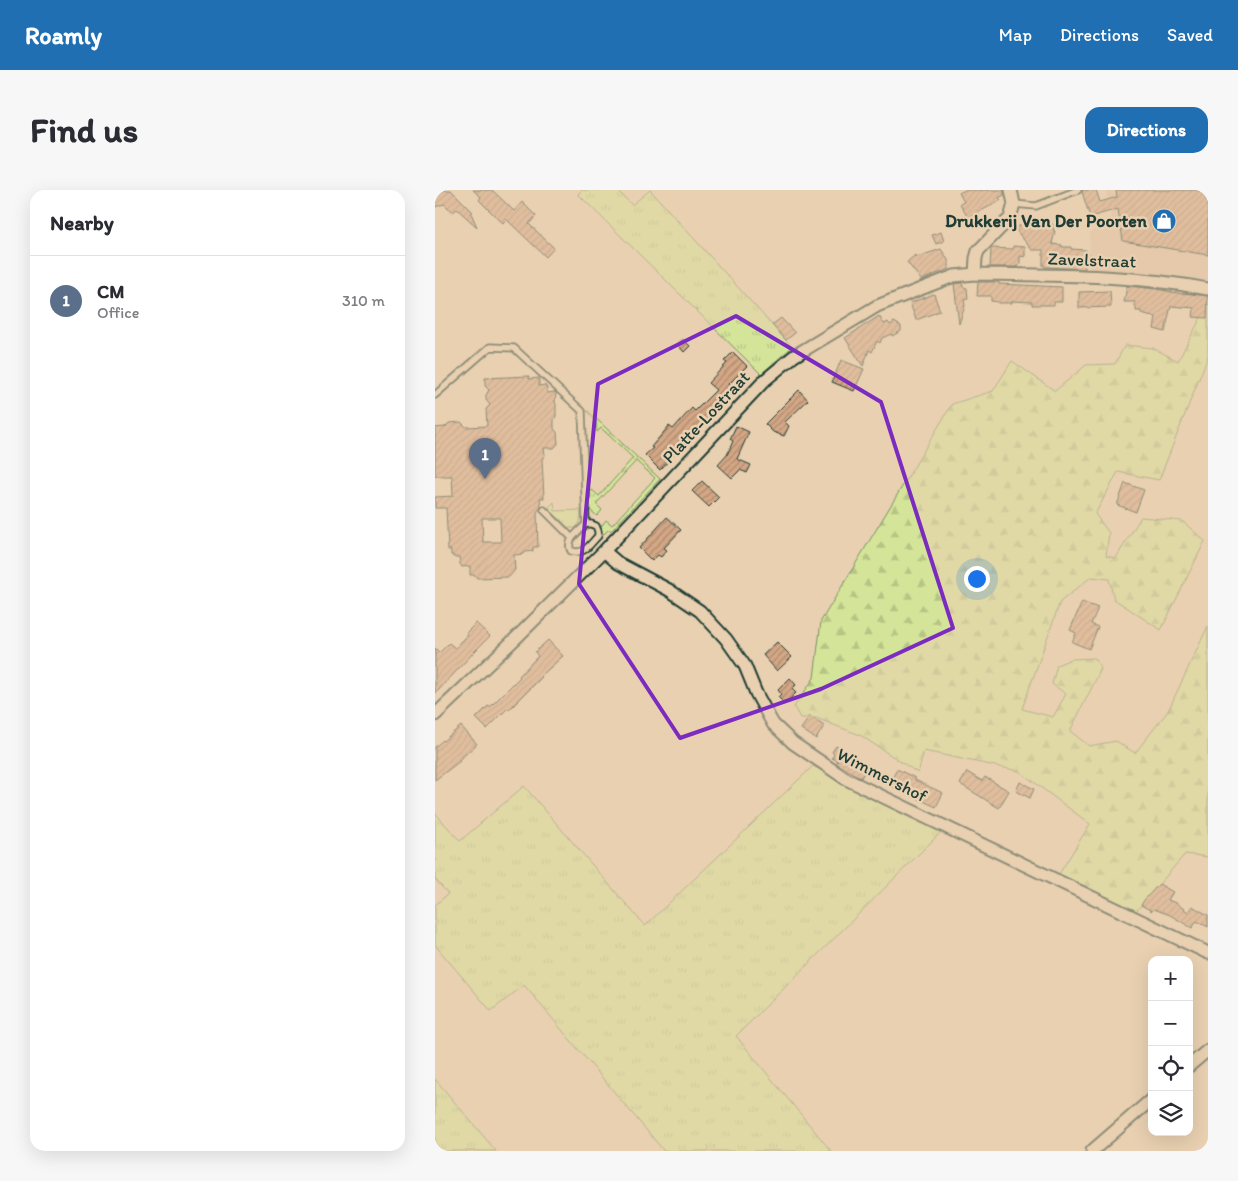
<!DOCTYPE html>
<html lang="en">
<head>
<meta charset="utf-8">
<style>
	body { margin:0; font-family:Itim,sans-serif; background:#f7f7f7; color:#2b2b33 }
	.controls { position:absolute; right:15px; bottom:15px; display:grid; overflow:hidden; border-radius:10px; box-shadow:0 5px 20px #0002 }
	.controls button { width:45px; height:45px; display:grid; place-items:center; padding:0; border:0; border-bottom:1px solid #e1e1e2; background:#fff; color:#2b2b33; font:25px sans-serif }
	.you { position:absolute; left:541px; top:388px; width:18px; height:18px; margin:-12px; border:4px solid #fff; border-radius:50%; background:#1a73e8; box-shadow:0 0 0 8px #1a73e833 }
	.badge { display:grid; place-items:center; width:32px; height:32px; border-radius:50%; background:#1f6fb2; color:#fff; font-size:16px; font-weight:700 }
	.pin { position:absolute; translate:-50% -41px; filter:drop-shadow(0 1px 2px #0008) }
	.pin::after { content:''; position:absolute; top:26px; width:18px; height:15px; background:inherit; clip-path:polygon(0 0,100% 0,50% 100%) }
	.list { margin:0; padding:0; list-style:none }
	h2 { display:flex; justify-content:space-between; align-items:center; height:65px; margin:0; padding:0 20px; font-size:21px }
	h2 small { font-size:16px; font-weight:400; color:#7c7c81 }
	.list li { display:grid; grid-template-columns:32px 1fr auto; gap:15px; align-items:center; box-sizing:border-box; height:90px; padding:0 20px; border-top:1px solid #e1e1e2 }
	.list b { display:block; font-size:19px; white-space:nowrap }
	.list p { margin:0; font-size:16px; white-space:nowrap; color:#7c7c81 }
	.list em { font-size:16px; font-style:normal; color:#7c7c81 }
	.icon { flex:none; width:28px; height:28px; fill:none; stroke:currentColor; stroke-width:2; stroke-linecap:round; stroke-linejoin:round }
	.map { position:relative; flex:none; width:773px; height:961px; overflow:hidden; border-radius:15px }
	header { display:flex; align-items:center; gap:30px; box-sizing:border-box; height:70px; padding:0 25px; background:#1f6fb2; color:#fff }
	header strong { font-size:24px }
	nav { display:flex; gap:28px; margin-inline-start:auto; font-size:18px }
	.intro { display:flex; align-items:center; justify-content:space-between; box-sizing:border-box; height:120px; padding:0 30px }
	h1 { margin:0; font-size:35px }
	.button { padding:12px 22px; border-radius:15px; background:#1f6fb2; color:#fff; font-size:18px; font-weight:700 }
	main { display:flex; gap:30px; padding:0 30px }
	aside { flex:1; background:#fff; border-radius:15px; box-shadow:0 5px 20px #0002 }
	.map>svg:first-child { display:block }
	.built { fill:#dfc1a2 }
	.grass { fill:url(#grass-tufts); stroke:#7a9066 }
	.forest { fill:url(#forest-firs); stroke:#7a9066 }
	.building { fill:url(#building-hatch); stroke:#1f3d34; fill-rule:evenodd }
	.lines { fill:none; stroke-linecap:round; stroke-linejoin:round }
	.lane-casing { stroke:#1f3d34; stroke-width:9 }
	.street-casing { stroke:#1f3d34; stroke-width:15 }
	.lane { stroke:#e9d0b1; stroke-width:5.5 }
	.street { stroke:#e9d0b1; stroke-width:11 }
	.marked { fill:none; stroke:#7b2cbf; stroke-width:4; stroke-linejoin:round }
	.labels { text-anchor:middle; stroke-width:5; stroke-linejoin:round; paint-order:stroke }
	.poi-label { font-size:18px; font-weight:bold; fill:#1f3d34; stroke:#e9d0b1; text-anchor:end }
	.street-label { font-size:18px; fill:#1f3d34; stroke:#e9d0b1 }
</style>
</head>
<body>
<header>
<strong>Roamly</strong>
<nav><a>Map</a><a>Directions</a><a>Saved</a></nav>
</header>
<div class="intro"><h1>Find us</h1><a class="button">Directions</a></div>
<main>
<aside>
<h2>Nearby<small></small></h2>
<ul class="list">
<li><span class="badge" style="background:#5c6f8a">1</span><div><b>CM</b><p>Office</p></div><em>310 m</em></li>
</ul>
</aside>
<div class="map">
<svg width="773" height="961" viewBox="0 0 773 961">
	<defs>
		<pattern id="grass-tufts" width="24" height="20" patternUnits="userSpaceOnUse" patternTransform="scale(1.25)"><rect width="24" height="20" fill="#d4e498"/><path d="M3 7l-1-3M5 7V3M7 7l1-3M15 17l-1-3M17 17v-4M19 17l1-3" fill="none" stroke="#b6c484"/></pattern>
		<pattern id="forest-firs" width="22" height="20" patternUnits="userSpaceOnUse" patternTransform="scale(1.25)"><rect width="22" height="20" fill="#d4e498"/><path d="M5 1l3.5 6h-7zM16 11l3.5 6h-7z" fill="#b6c484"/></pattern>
		<pattern id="building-hatch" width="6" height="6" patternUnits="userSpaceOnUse" patternTransform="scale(1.25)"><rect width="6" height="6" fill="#d4a785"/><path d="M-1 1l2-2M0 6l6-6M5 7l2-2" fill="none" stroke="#ab896e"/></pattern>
	</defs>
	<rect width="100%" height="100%" fill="#e9d0b1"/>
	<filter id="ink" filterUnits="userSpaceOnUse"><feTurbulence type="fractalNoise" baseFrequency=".02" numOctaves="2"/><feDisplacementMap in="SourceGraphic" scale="10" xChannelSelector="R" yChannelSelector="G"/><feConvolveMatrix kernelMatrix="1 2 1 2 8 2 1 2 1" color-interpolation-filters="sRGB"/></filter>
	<g filter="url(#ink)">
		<path class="built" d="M671 0H773V92L723 84 654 82 655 43 676 28Z"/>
		<path class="grass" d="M147 0H182L197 15 215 0 357 157 326 184 143 4Z
			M152 220 225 289 176 341 174 339 169 344 166 341 165 338 171 330 177 335 220 288 201 271 161 314 167 320 162 326 155 320V303L157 300 164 306 198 268 166 238 162 242 161 231 152 221Z
			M119 312 120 321 145 320C146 328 146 333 140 338H134L113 318Z
			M378 576 507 641 301 846 396 961H229L89 795 56 821 0 755V715L13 704 0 689V623L25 651 89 596 210 736Z
			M0 889 61 961H0Z"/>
		<path class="forest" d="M773 114V166L724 290 683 282 660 324 674 343 671 366 681 368 706 327 747 331 770 351 726 440 679 409 674 389 656 387 625 412 587 519 618 527 631 504 617 494 622 475 636 469 660 468 666 479 635 541 654 556 681 551 700 563 733 521 773 436V667L750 664 697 726 621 689 655 634 584 581 489 561 483 583 425 545 381 528H365L359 517 379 488 386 431 517 214 558 201 577 171 620 201 651 175 680 174 690 155 718 158 743 171Z"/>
		<path class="building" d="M0 0H16L38 22 36 23 42 37 22 19 18 22 9 14 0 17Z
			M38 0H57L79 21 87 12 101 26 94 34 119 58 111 67 71 29 68 33 60 26 44 10 46 7Z
			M530 0H569V5L564 8 566 10 533 28 525 14 529 12 524 3Z
			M648 0H661L665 12 682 7 681 0H773V65L688 51 683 19 655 27 647 2Z
			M605 31 620 35 618 40 620 41 617 54 627 55V57H636V59L651 60V63L654 64 653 72H650V79L610 77V76H608V60H597L580 39 588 33 593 39Z
			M506 42 509 51 501 54 497 45Z
			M578 56 590 57V67L585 66V75H582V77H555L556 58 578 59Z
			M506 59 510 65 514 72V79L486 90 472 72 480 65 482 67Z
			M543 92H564V94L627 97V112H619V115H597V112L577 111V113H563V112L556 111V106H542Z
			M527 93 528 97 532 98 533 109 529 110 530 116 524 134 519 94Z
			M692 96 721 99 748 104V103L773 106 772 128 758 127 759 118 736 116 730 142 719 139 721 127 706 123V121H701V117H700V112H689Z
			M675 101 676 117 644 118V102Z
			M499 104 505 121 481 130 475 113Z
			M444 126 449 134 453 132 455 135 459 132 466 136V141L457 146 456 144 447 148 445 153 442 151 437 162 434 160 428 176 410 148Z
			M346 128 360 143 351 150 337 135Z
			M248 149 255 156 249 162 242 154Z
			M298 162 312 176 294 194 299 200 225 280 210 265 218 258 216 257 234 236 238 239 257 218 260 221 281 200 273 193 292 173 289 171Z
			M406 170 429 179 419 201 397 192Z
			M94 186V189L104 188V196L110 195 112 198V203L120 202 121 203 120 212 121 214V226L119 230V239L122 242 123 254 119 258H109L110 265 107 269 109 308H105L106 317 102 322 103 357H98V361L90 362 89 364 79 365 80 380 74 387 42 388 39 385H35V376L27 377 25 374 24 367H18V365H16V360H13L11 318H0V307L18 306 17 286H0V238L10 237 14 233 26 232 31 237 52 236 51 219 55 215 51 210V205L54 200 50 196V188ZM47 328H65L66 352H48Z
			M364 200 373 210 350 232 354 236 349 246 338 242 330 234Z
			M301 236 314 242 302 269 316 275 312 283 305 280 297 288 283 275 292 265 298 251 295 249Z
			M267 291 284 307 274 317 257 301Z
			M690 293 709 300 701 322 682 315Z
			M232 327 246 340 229 358 232 360 226 367 223 365 217 371 204 358Z
			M647 412 663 418 656 434 663 437 654 459 637 452 641 443 635 440Z
			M41 433 55 446 39 462 0 504V459L4 463 14 453 20 458 33 445 31 443Z
			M113 450 128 466 106 486 107 487 74 520 73 518 52 539 41 528 53 516 55 517 85 487 84 486 103 466 100 462Z
			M342 452 357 467 342 481 328 465Z
			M355 488 361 495 357 499 361 503 350 514 343 507 346 504 343 500Z
			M375 526 389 536 381 549 366 539Z
			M26 536 42 554 24 570 25 571 0 590V557L8 550V551Z
			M401 556 433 575 426 588 401 573 403 571 397 568 399 564 397 562Z
			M462 579 480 588V590L508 603 501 617 454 595Z
			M532 582 547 591 550 587 574 601 564 618 525 594Z
			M585 592 599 599 595 608 581 601Z
			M724 694 738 702 733 710 741 713 753 722 757 716 773 725V737L762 731 757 738 735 725 719 719 717 721 706 715 710 709Z"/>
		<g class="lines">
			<defs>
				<path id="lane" d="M579 14 601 16 643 0
					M0 205 55 157 79 158 147 221 151 334
					M109 320 137 348
					M151 334H156L161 336 163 341V346C154 355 150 365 136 361 130 350 144 342 151 334Z"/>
				<path id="street" d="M540 84 541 68 543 61 575 28 579 14 576 0
					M169 361 183 373 234 400 265 421 291 449 310 476 321 503 338 534 358 553 411 589 773 763
					M0 525 81 448 169 361 330 190 359 166 442 116 519 86 540 84C617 85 696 84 773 99
					M754 876 773 860
					M657 961 717 909"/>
			</defs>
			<use href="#lane" class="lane-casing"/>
			<use href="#street" class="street-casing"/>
			<use href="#lane" class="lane"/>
			<use href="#street" class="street"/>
		</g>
	</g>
	<path d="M0 0H773V961H0ZM301 126 446 212 518 438 386 499 245 548 144 394 163 194Z" fill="#e9d0b1" fill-opacity=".55" fill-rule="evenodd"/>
	<path class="marked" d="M301 126 446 212 518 438 386 499 245 548 144 394 163 194Z"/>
	<defs>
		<symbol id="shop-disc" viewBox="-11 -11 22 22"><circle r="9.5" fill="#1f6fb2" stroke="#e9d0b1"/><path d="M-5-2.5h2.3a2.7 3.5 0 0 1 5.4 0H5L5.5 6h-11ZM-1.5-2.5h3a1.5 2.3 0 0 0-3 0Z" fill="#fff"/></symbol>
	</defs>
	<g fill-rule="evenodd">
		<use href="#shop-disc" x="715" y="17" width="28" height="28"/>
	</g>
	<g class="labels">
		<g class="poi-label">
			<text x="712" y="37">Drukkerij Van Der Poorten</text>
		</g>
		<g class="street-label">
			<text transform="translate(657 70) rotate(2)" y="6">Zavelstraat</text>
			<text transform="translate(271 227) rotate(-47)" y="6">Platte-Lostraat</text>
			<text transform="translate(447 585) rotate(27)" y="6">Wimmershof</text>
		</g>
	</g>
</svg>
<div class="controls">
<button>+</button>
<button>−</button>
<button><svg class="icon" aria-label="locate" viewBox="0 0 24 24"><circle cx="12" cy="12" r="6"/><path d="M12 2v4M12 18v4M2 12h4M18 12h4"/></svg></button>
<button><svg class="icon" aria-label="layers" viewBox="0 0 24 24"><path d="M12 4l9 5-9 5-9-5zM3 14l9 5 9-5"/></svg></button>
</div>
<div class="you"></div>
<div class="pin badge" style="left:50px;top:289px;background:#5c6f8a">1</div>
</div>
</main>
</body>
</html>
